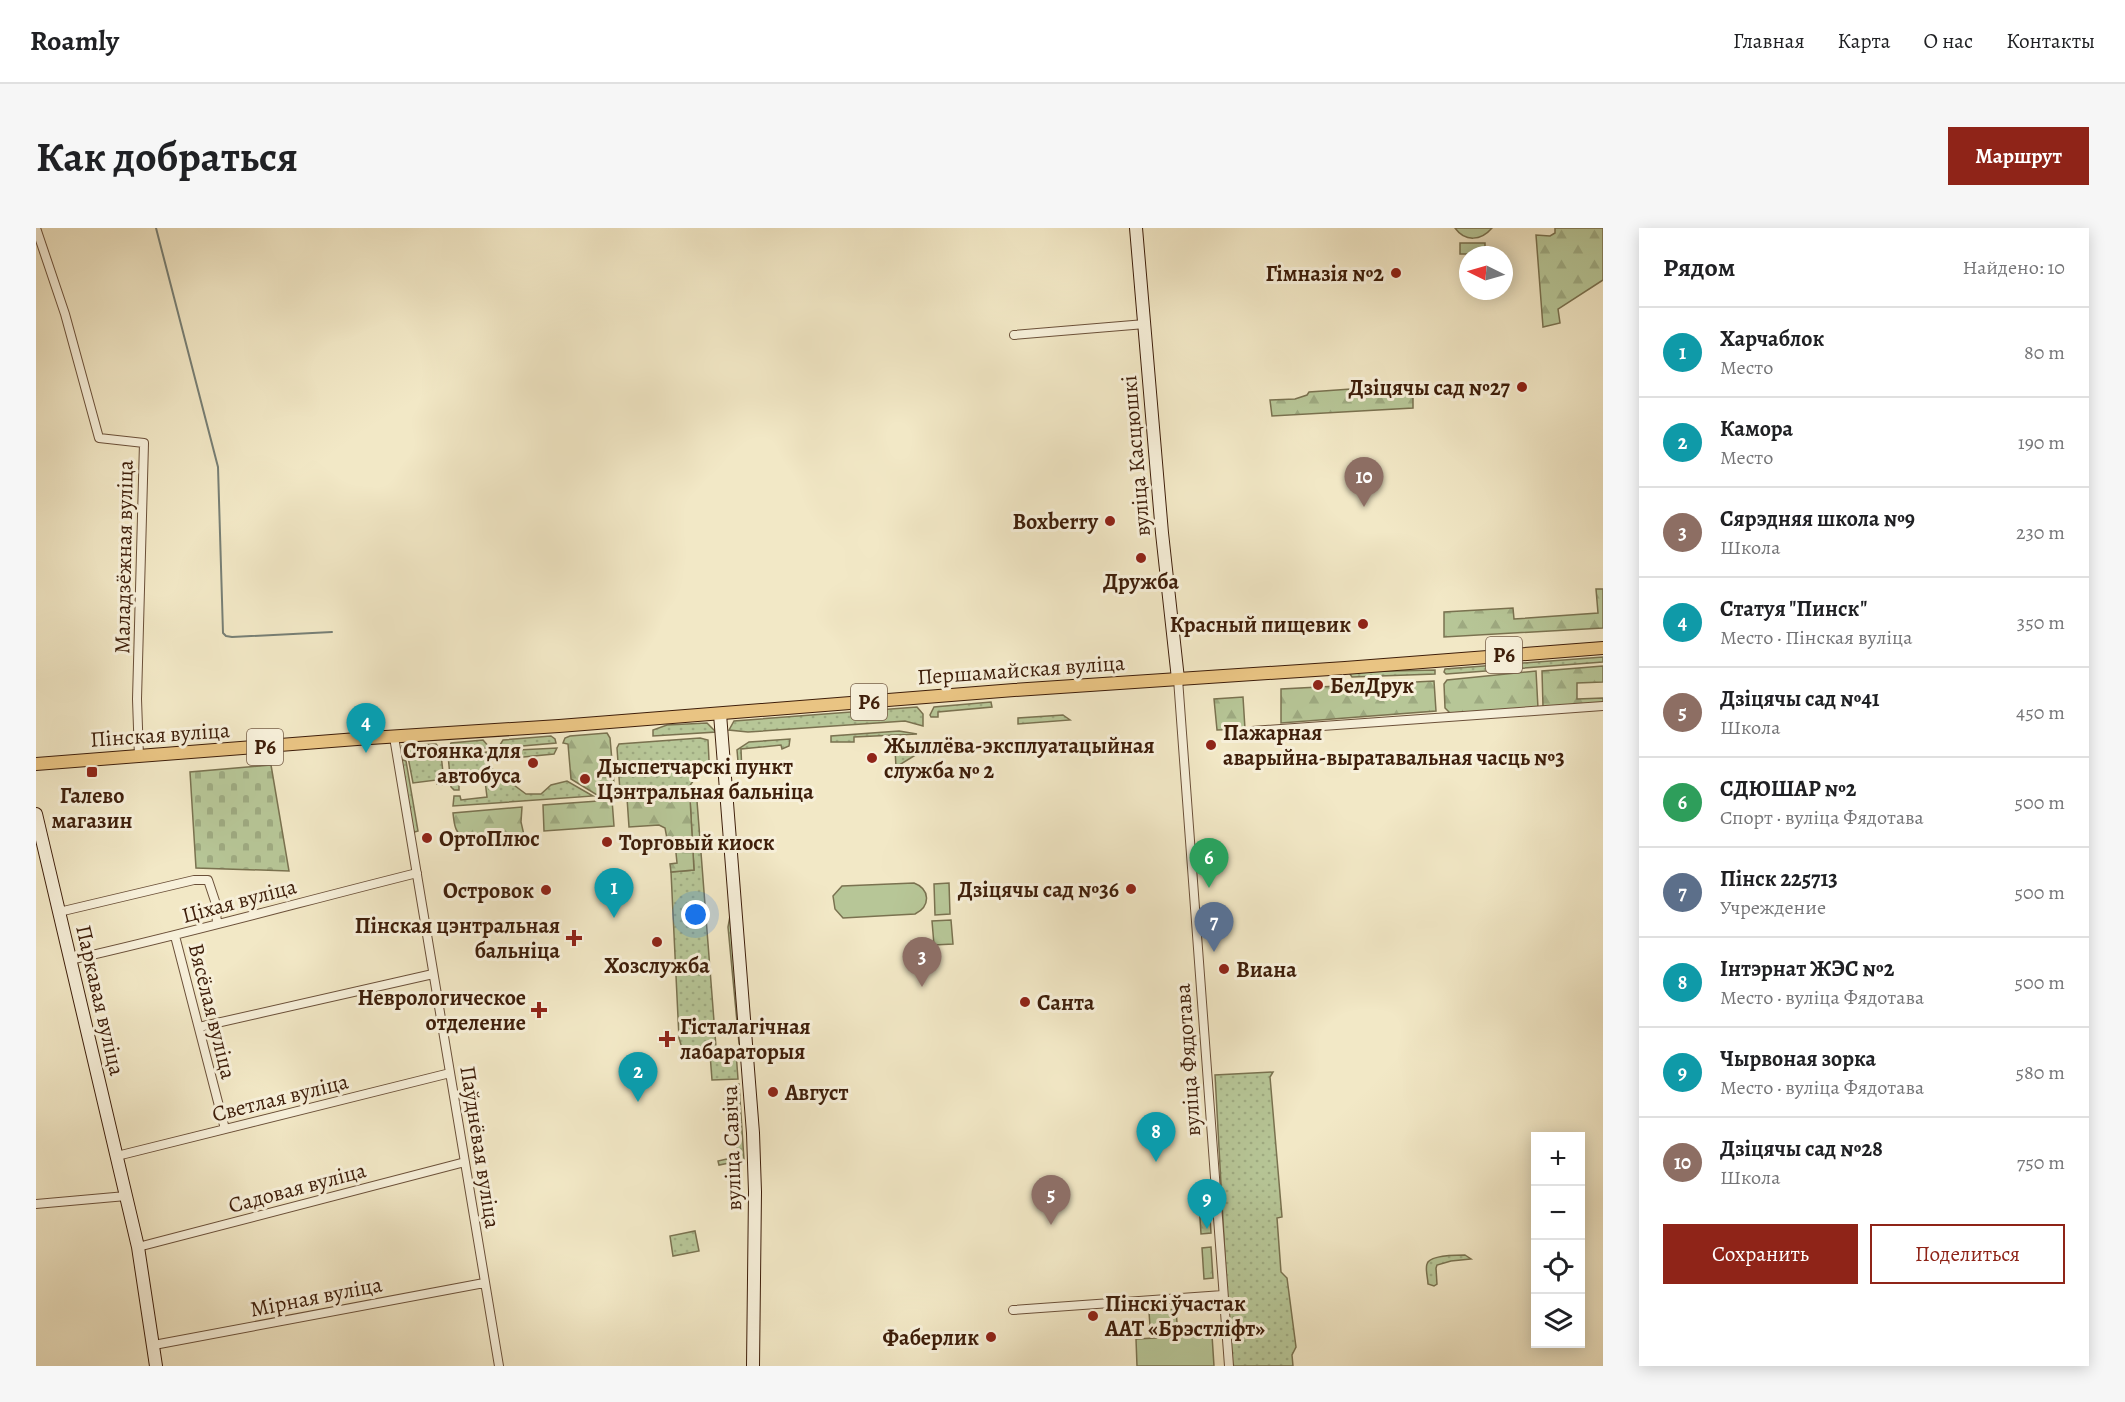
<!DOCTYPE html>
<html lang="ru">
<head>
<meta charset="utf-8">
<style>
	body { margin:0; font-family:Alegreya,serif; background:#f6f6f6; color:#202124 }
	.controls { position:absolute; right:18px; bottom:18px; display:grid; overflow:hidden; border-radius:0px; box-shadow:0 3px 15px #0003 }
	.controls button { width:54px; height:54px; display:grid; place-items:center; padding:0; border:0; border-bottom:2px solid #e0e0e0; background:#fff; color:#202124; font:30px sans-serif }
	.compass { position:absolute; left:1423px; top:18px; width:54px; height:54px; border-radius:50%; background:#fff; box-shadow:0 3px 15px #0003; rotate:275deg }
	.you { position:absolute; left:660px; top:687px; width:21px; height:21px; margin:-15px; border:4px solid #fff; border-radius:50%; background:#1a73e8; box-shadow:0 0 0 9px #1a73e833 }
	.badge { display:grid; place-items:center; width:39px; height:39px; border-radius:50%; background:#8f2418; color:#fff; font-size:20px; font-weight:700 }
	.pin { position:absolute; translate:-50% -50px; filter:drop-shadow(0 2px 3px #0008) }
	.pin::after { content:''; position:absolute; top:32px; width:21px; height:18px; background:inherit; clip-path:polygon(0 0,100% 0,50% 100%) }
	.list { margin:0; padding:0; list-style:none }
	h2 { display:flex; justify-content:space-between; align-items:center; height:78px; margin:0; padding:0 24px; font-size:26px }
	h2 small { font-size:20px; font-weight:400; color:#757577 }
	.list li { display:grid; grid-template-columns:39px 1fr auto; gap:18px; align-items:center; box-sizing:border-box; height:90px; padding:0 24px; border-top:2px solid #e0e0e0 }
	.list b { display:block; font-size:22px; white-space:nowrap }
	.list p { margin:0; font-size:20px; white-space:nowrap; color:#757577 }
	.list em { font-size:20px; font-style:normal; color:#757577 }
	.actions { display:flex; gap:12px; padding:18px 24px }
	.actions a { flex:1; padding:14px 0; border:2px solid #8f2418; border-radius:0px; text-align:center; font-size:21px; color:#8f2418 }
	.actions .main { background:#8f2418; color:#fff }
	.icon { flex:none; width:33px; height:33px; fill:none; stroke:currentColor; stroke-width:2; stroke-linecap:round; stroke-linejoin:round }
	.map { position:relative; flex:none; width:1567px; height:1138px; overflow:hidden; border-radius:0px }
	header { display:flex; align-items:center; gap:36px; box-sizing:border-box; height:84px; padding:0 30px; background:#fff; border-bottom:2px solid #e0e0e0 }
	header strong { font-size:28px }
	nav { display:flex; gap:33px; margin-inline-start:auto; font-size:21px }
	.intro { display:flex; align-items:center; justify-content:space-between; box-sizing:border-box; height:144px; padding:0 36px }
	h1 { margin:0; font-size:42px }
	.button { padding:15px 27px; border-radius:0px; background:#8f2418; color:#fff; font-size:21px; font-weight:700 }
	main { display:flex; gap:36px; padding:0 36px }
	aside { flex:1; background:#fff; border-radius:0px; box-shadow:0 3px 15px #0003 }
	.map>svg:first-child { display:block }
	.grass { fill:url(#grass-dots); stroke:#7a7250; stroke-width:1.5 }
	.forest { fill:url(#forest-firs); stroke:#7a7250; stroke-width:1.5 }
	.cemetery { fill:url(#cemetery-stones); stroke:#7a7250; stroke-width:1.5 }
	.park { fill:#b7c697; stroke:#7a7250; stroke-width:1.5 }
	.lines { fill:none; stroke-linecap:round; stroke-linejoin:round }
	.stream { stroke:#777f75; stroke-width:2 }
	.street-casing { stroke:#6b5039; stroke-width:10 }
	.secondary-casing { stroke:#3e1e0a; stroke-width:14 }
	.primary-casing { stroke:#3e1e0a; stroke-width:14 }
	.street { stroke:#f7f0da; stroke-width:8 }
	.secondary { stroke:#f7f0da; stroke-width:12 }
	.primary { stroke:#e9c483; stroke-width:12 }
	.poi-dot { fill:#8f2418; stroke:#f7f0da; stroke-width:2 }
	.labels { text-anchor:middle; stroke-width:6; stroke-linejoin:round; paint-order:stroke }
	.shield { fill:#f7f0da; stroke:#765d48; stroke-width:1.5 }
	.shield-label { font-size:21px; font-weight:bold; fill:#3e1e0a }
	.poi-label { font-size:22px; font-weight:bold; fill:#3e1e0a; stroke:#f7f0da; text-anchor:start }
	.street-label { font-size:22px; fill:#3e1e0a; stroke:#f7f0da }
</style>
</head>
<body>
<header>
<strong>Roamly</strong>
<nav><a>Главная</a><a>Карта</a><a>О нас</a><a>Контакты</a></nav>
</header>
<div class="intro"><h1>Как добраться</h1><a class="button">Маршрут</a></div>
<main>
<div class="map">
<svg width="1567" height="1138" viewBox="0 0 1567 1138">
	<defs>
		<pattern id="grass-dots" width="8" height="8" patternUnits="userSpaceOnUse" patternTransform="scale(1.5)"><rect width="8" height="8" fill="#b7c697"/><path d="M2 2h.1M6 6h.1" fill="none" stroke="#9eaa81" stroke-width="1.8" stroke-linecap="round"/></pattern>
		<pattern id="forest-firs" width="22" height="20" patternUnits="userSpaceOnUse" patternTransform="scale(1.5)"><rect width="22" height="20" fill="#b7c697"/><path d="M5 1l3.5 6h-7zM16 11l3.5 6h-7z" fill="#9eaa81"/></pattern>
		<pattern id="cemetery-stones" width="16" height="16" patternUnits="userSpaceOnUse" patternTransform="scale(1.5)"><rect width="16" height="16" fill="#b7c697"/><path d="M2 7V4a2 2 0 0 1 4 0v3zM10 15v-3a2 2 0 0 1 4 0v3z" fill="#9eaa81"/></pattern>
	</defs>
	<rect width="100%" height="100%" fill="#f2e8c6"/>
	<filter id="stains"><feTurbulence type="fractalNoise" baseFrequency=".00333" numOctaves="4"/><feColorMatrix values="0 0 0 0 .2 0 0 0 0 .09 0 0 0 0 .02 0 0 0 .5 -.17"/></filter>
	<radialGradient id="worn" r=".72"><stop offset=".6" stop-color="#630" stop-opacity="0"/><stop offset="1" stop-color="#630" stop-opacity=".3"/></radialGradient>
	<path class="grass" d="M1567 429V434L1410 446 1408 444 1409 441Z
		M1399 442V446L1316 449 1314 446 1316 444Z
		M955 474 956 479 902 484V489H895L894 487 898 479Z
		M881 479 887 486V498L869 493 712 504 693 502 698 493Z
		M1027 487 1034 492 982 496V490Z
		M671 495 680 504 617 508V502L631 497Z
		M863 503 881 506 818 509V514H795V508Z
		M515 508 519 511 520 515 462 520 467 512Z
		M664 510 672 512 673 532 652 560 588 566 584 563 581 520 583 516Z
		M754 511 753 518 746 521 745 517 705 521 706 546 703 545 701 522 713 514Z
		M447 512 454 520 412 522 415 515Z
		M400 516 405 522 363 527 366 518Z
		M521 520 518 526 466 531 463 529 462 523Z
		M859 521H869L871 524 886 523 860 539Z
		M451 524 452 534 455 540 490 566H505L515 557 531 553 557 568 417 578 418 568H424L425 572 451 569 449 553 423 556V562H418L415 559 412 527Z
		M405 526 408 554 406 557 401 556 400 552 377 555 372 529Z
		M364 531 370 533 382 603 379 604 376 601Z
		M650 566 659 569 661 573 680 819 650 822 646 820 643 810 635 644 658 642 654 571Z
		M694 688 696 692 704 814 703 815 692 699Z
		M700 824 702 851 676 852 674 826Z
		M1237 844 1234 849 1246 989 1241 990 1245 1044 1251 1050 1260 1119 1256 1127 1257 1138H1195L1179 847Z
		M701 856H703L708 932 683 937 682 933 695 930 701 923 699 860Z
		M659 1003 663 1023 637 1028 634 1008Z
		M1429 1027 1435 1031 1415 1033 1401 1037 1400 1040 1401 1056 1398 1058 1392 1056C1392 1051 1389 1041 1391 1036 1393 1027 1420 1027 1429 1027Z"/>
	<path class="forest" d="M1519 0H1567V52L1522 81 1524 95 1507 99 1500 7 1514 8 1519 5Z
		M1315 161 1327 168 1377 165V180L1236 188 1234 172 1259 171 1271 167 1273 164Z
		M1560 361H1567V400L1408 409V384L1477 380 1478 391 1562 385Z
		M1567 438V454L1541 455V471L1567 470V476L1507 479 1506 443Z
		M1500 443 1502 480 1414 485 1409 480 1408 456 1411 452Z
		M1398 453 1400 483 1245 495V461Z
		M1207 469 1209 501 1181 502 1178 471Z
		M571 505 574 510 579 567H561L535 551 532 516 527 515 529 510 534 508Z
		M650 566 654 570 658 642 635 644 634 636 641 635 639 615 632 616 629 600 623 597 593 599 591 570Z
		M576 572 578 598 508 603 507 577Z
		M486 579 485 594 488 607 431 611C419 607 418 596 417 585Z
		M1173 974 1175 1005 1165 1006 1163 975Z
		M1175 1019 1177 1050 1168 1051 1166 1020Z"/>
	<path class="cemetery" d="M235 537 253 643 160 640 154 544Z"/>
	<path class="park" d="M1419 0H1456C1445 13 1429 14 1419 0Z
		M1424 15H1449V26H1424Z
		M878 655C894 661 895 678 879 686L807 690 799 681 797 668 806 658Z
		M913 655 914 686 899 687 898 656Z
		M915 692 917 716 898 717 896 693Z
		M1140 1081 1141 1095 1114 1098 1113 1084Z
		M1176 1107 1178 1138H1101L1100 1111Z"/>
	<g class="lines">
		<path class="stream" d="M120 0 182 239 187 405 190 408 196 409 296 404"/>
		<defs>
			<path id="street" d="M0 0 29 86 63 210 108 215 101 471 103 529
				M978 107 1109 96
				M1142 451 1193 1138
				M1216 503 1567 478
				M358 509 463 1138
				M23 684 158 652H172L179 673 181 695
				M139 708 189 901
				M34 732C150 706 265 674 381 645
				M163 799 397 746
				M81 928 414 845
				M0 976 90 968
				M102 1019 429 934
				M977 1082 1187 1067
				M118 1117 448 1055"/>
			<path id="secondary" d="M1100 0 1126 305 1142 451
				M684 486 717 905 719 964 717 1138
				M0 586 102 1019 120 1138"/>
			<path id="primary" d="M0 536 334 510 523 498 978 462 1309 440 1567 420"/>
		</defs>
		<use href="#street" class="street-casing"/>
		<use href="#secondary" class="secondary-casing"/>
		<use href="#primary" class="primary-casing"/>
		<use href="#street" class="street"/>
		<use href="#secondary" class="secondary"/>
		<use href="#primary" class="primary"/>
	</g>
	<g class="poi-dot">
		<circle cx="1360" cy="45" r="6"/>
		<circle cx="1486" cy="159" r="6"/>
		<circle cx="1074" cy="293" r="6"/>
		<circle cx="1105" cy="330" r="6"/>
		<circle cx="1327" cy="396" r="6"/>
		<circle cx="1282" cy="457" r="6"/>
		<circle cx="1175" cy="517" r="6"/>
		<circle cx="836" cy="530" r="6"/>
		<circle cx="497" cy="535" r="6"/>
		<rect x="50" y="538" width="12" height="12" rx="3"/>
		<circle cx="549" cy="551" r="6"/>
		<circle cx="391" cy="610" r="6"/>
		<circle cx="571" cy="614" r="6"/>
		<circle cx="1095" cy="661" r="6"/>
		<circle cx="510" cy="662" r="6"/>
		<path d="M535 701h6v6h6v6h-6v6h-6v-6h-6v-6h6z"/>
		<circle cx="621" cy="714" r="6"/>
		<circle cx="1188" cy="741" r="6"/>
		<circle cx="989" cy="774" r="6"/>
		<path d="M500 773h6v6h6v6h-6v6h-6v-6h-6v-6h6z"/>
		<path d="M628 802h6v6h6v6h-6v6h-6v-6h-6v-6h6z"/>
		<circle cx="737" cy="864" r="6"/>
		<circle cx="1057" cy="1088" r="6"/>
		<circle cx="955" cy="1109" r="6"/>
	</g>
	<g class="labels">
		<g class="shield">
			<rect x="1450" y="409" width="36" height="36" rx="4.5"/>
			<rect x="815" y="456" width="36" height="36" rx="4.5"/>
			<rect x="211" y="501" width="36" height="36" rx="4.5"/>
		</g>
		<g class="shield-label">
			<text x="1468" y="434">Р6</text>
			<text x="833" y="481">Р6</text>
			<text x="229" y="526">Р6</text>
		</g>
		<g class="poi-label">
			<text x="1348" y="53" text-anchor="end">Гімназія №2</text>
			<text x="1474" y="167" text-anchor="end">Дзіцячы сад №27</text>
			<text x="1062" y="301" text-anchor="end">Boxberry</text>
			<text x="1105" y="361" text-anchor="middle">Дружба</text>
			<text x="1315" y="404" text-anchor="end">Красный пищевик</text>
			<text x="1294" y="465">БелДрук</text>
			<text x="1187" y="512">Пажарная<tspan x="1187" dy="25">аварыйна-выратавальная часць №3</tspan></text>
			<text x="848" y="525">Жыллёва-эксплуатацыйная<tspan x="848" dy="25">служба № 2</tspan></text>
			<text x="485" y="530" text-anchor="end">Стоянка для<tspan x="485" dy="25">автобуса</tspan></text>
			<text x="561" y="546">Дыспетчарскі пункт<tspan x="561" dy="25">Цэнтральная бальніца</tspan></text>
			<text x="56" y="575" text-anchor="middle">Галево<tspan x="56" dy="25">магазин</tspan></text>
			<text x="403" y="618">ОртоПлюс</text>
			<text x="583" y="622">Торговый киоск</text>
			<text x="1083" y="669" text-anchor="end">Дзіцячы сад №36</text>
			<text x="498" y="670" text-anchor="end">Островок</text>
			<text x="524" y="705" text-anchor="end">Пінская цэнтральная<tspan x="524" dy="25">бальніца</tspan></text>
			<text x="621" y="745" text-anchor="middle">Хозслужба</text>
			<text x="1200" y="749">Виана</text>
			<text x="490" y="777" text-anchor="end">Неврологическое<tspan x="490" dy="25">отделение</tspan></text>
			<text x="1001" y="782">Санта</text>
			<text x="644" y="806">Гісталагічная<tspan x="644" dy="25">лабараторыя</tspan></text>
			<text x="749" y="872">Август</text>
			<text x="1069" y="1083">Пінскі ўчастак<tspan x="1069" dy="25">ААТ «Брэстліфт»</tspan></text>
			<text x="943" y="1117" text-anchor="end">Фаберлик</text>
		</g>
		<g class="street-label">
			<text transform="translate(1099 228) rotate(-95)" y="8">вуліца Касцюшкі</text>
			<text transform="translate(87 329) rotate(-89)" y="8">Маладзёжная вуліца</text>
			<text transform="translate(985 441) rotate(-4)" y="8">Першамайская вуліца</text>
			<text transform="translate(124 506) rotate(-4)" y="8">Пінская вуліца</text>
			<text transform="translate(203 672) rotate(-15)" y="8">Ціхая вуліца</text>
			<text transform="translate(65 772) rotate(77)" y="8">Паркавая вуліца</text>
			<text transform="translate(177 783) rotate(76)" y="8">Вясёлая вуліца</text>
			<text transform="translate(1151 832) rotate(-94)" y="8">вуліца Фядотава</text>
			<text transform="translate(244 869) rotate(-14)" y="8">Светлая вуліца</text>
			<text transform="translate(445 919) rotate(81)" y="8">Паўднёвая вуліца</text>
			<text transform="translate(695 920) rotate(-92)" y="8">вуліца Савіча</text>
			<text transform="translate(261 959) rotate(-15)" y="8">Садовая вуліца</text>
			<text transform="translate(280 1068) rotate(-11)" y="8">Мірная вуліца</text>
		</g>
	</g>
	<rect width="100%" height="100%" filter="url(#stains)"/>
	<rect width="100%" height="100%" fill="url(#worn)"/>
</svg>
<div class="controls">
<button>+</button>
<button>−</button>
<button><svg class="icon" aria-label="locate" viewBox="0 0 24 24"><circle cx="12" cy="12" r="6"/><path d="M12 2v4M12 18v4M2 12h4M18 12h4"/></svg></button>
<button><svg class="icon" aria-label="layers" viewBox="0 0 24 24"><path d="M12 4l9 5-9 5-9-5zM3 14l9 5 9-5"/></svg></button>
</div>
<svg class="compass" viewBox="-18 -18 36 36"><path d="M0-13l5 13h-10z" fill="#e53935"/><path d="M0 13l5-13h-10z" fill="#757577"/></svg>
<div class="you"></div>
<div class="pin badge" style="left:578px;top:690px;background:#0f9aa8">1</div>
<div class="pin badge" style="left:602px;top:874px;background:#0f9aa8">2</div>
<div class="pin badge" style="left:886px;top:759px;background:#8d6e63">3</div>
<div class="pin badge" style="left:330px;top:525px;background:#0f9aa8">4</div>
<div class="pin badge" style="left:1015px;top:997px;background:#8d6e63">5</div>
<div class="pin badge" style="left:1173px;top:660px;background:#2e9e5b">6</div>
<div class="pin badge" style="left:1178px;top:724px;background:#5c6f8a">7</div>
<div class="pin badge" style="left:1120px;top:934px;background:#0f9aa8">8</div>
<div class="pin badge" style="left:1171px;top:1001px;background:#0f9aa8">9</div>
<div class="pin badge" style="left:1328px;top:279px;background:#8d6e63">10</div>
</div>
<aside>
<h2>Рядом<small>Найдено: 10</small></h2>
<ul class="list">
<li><span class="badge" style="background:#0f9aa8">1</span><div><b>Харчаблок</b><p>Место</p></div><em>80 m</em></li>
<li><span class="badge" style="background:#0f9aa8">2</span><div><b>Камора</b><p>Место</p></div><em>190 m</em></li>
<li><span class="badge" style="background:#8d6e63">3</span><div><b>Сярэдняя школа №9</b><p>Школа</p></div><em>230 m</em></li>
<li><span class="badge" style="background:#0f9aa8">4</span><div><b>Статуя &quot;Пинск&quot;</b><p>Место · Пінская вуліца</p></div><em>350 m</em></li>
<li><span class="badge" style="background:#8d6e63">5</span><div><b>Дзіцячы сад №41</b><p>Школа</p></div><em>450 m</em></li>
<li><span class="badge" style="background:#2e9e5b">6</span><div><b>СДЮШАР №2</b><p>Спорт · вуліца Фядотава</p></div><em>500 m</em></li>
<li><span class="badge" style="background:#5c6f8a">7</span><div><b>Пінск 225713</b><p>Учреждение</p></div><em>500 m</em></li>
<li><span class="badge" style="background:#0f9aa8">8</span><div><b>Інтэрнат ЖЭС №2</b><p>Место · вуліца Фядотава</p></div><em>500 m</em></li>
<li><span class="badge" style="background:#0f9aa8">9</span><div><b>Чырвоная зорка</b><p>Место · вуліца Фядотава</p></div><em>580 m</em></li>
<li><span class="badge" style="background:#8d6e63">10</span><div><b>Дзіцячы сад №28</b><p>Школа</p></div><em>750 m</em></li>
</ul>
<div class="actions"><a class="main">Сохранить</a><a>Поделиться</a></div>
</aside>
</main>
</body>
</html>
